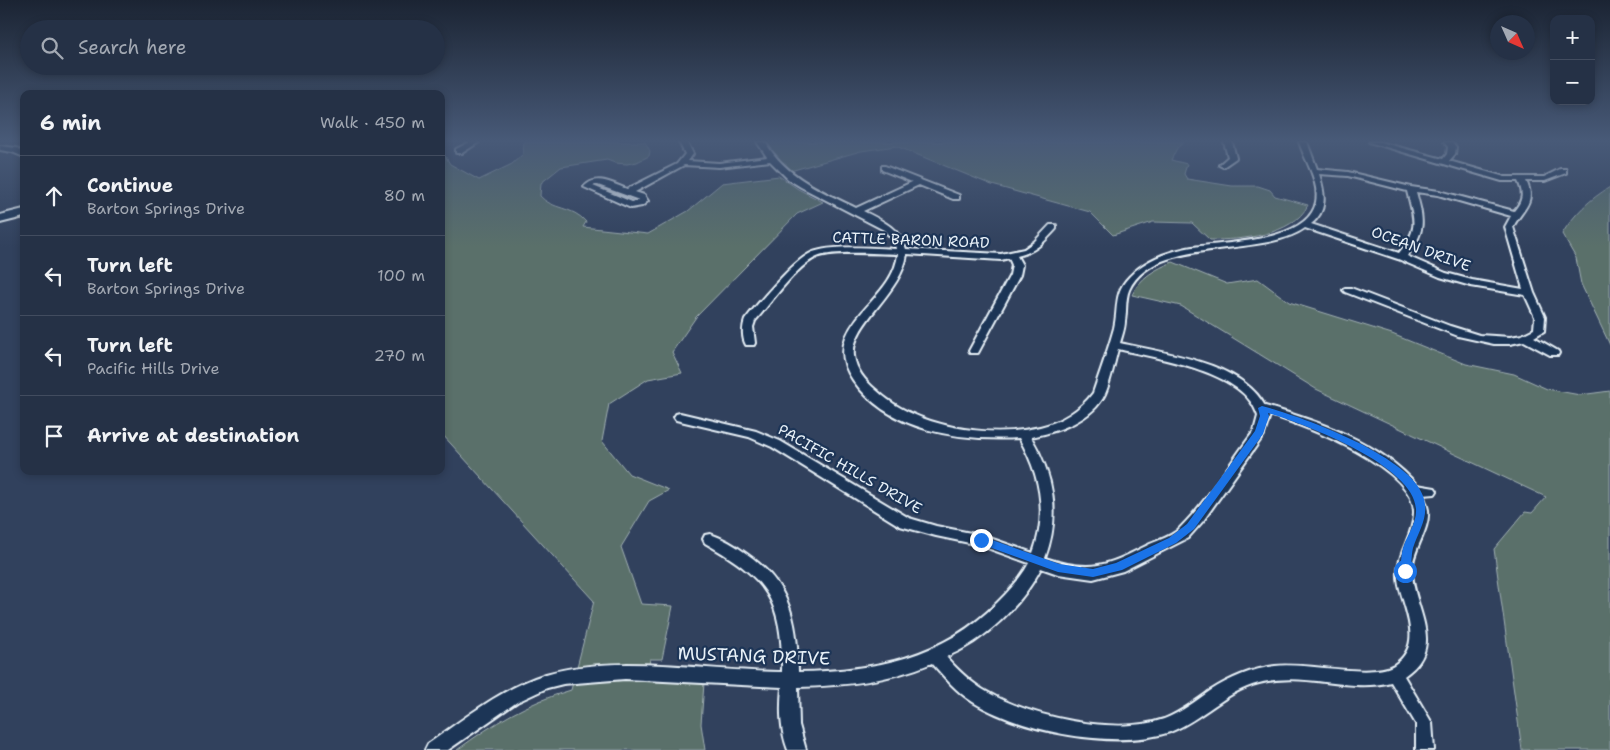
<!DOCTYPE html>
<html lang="en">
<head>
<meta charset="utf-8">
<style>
	body { margin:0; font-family:"Shantell Sans",sans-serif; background:#313d51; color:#f1f3f6 }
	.controls { position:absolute; right:15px; top:15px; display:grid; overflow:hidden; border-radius:10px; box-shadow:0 2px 8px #0003 }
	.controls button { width:45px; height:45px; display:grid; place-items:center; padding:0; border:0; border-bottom:1px solid #424c5f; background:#253146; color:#f1f3f6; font:25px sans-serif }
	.compass { position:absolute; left:1490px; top:15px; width:45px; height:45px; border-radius:50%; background:#253146; box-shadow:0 2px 8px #0003; rotate:135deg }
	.stop { position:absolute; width:15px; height:15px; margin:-11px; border:4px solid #1a73e8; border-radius:50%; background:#fff }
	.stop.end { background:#1a73e8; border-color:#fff; box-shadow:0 1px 5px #0008 }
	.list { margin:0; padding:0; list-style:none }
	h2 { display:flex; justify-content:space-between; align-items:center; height:65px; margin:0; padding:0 20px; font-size:21px }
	h2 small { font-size:16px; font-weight:400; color:#a3a9b3 }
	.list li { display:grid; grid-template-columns:32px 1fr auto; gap:15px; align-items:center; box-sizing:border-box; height:80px; padding:0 20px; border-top:1px solid #424c5f }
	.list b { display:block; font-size:19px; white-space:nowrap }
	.list p { margin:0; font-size:16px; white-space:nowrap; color:#a3a9b3 }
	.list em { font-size:16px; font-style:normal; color:#a3a9b3 }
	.icon { flex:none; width:28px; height:28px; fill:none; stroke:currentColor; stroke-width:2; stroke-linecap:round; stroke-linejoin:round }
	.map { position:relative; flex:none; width:1610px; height:750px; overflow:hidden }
	.search { position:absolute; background:#253146; box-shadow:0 2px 8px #0003; left:20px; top:20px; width:425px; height:55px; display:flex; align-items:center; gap:12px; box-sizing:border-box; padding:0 18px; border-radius:28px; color:#a3a9b3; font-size:19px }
	.panel { position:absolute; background:#253146; box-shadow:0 2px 8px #0003; left:20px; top:90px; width:425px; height:385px; border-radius:10px }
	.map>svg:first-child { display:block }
	.green { fill:#5a6f6b; stroke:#a1b0b2 }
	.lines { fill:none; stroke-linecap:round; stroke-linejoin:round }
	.street-casing { stroke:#e8f1f8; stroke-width:4 }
	.secondary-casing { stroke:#e8f1f8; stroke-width:4 }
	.street { fill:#1d3557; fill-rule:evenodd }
	.secondary { fill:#1d3557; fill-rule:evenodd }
	.route { fill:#1a73e8 }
	.labels { text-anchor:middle; stroke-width:4.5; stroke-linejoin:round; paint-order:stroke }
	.street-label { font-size:15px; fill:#e8f1f8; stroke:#1d3557 }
	.near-street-label { font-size:18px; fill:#e8f1f8; stroke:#1d3557 }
</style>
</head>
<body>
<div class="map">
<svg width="1610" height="750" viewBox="0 0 1610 750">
	<rect width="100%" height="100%" fill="#31415d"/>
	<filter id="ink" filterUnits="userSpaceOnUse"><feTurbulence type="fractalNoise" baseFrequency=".02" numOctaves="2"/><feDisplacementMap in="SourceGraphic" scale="10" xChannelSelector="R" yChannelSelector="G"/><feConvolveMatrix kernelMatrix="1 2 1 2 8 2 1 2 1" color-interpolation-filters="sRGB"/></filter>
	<g filter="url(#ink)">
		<path class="green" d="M524 142H645L650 151 649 156 637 162 627 164 615 163 607 160 561 167 541 183 540 196C552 210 573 206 586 222L583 227 648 234 688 211 722 183 779 176 798 189 823 202 797 214 696 317 672 352 682 373 648 379 609 404 602 441 629 474 669 490 649 501 621 547 641 604 673 606 662 659H650L646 680 704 683 701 724 705 750H457C494 723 526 703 571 690L594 601 441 433V149L450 164 479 180 512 164 523 154Z
			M767 142H1184L1177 148 1171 160 1187 164 1184 174 1187 179 1232 186H1258L1270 190 1275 196 1308 205C1293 236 1240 240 1210 240L1192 223 1153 222 1113 235 1090 212 992 185 896 146 861 151 790 171 773 154Z
			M1610 187V345L1581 284 1576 258 1562 234C1574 214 1590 199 1610 187Z
			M1173 262 1227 284 1258 279 1289 302 1392 334 1466 364 1514 374 1547 389 1580 395 1610 391V750H1522L1494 549 1525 512 1532 513 1546 497 1316 389 1181 306 1132 295C1140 277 1156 269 1173 262Z"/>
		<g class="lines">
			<defs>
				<path id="street" d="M470 142H479L462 153H456V149Z
					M679 142H687L693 154 688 161 719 163 767 157 757 142H765C786 177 821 191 856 208L912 182 882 170V166H885L959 195V199H953L919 185 863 211C881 220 900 228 906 249L1001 254 1024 249 1034 242 1050 225H1056V229C1044 242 1035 252 1017 256L1022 265 1020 275 978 353H970L969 351 1010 275 1012 265 1009 258 1001 260 907 254C902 293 850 324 854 356 856 370 865 381 876 390 915 427 988 439 1040 427 1061 422 1080 410 1093 393 1100 372 1108 350 1114 328 1119 307 1113 293 1130 276 1145 260 1167 252 1187 248 1219 242 1308 244 1316 202 1320 182 1305 161 1299 142H1307L1317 169 1348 172 1411 187 1439 191 1514 211C1523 200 1524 194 1518 181H1502L1369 142H1380L1443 159 1447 154 1448 147 1444 142H1452L1456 147 1455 154 1449 161 1505 177H1544L1560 169H1566V173L1545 181H1526C1537 203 1522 209 1513 227L1534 293 1545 317 1544 331 1534 337 1558 351 1559 353 1558 355H1550L1524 341 1510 344H1494L1458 336 1345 292 1343 290 1345 288H1351L1450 326 1479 335 1510 337 1522 335 1534 329 1535 317 1525 295 1471 286 1440 277 1398 259 1305 228C1262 259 1154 235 1129 290 1125 300 1127 311 1125 321 1125 328 1122 336 1120 343 1163 353 1242 362 1265 406 1318 421 1380 442 1417 485L1435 488 1437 491 1435 494 1423 495C1425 500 1427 505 1428 510 1430 530 1413 549 1412 569 1411 607 1449 646 1404 676L1432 723 1434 750H1416V724L1391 682C1348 693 1304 671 1259 683 1226 691 1201 720 1170 732 1115 750 1022 732 973 702 957 692 944 677 932 663 889 681 844 686 798 687L799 725 806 750H788C780 729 780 709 782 687L625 679 563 684 547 688 517 702 448 750H425L428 744C465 718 502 688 546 674 617 653 708 672 782 672 783 600 767 578 705 543L703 539 705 535 710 534C723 538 736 546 747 554 790 584 798 622 798 672 874 671 943 658 998 602 1010 590 1021 578 1029 563L979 545 936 536 900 526 772 447 749 437 676 420 674 417 676 414 680 413 756 431 780 441 909 518 936 526 981 535 1033 553C1048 513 1040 474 1019 438 961 441 889 432 853 380 844 367 840 353 846 337 859 306 894 289 898 254 878 254 834 250 817 257 798 264 769 305 755 321L753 327 755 343 754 345H746C742 338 742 328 745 320 757 304 792 263 809 254 827 244 875 248 896 249L894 241 884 230 801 187 788 179 770 161 719 167 684 165 635 192 644 195 648 201 642 206 631 208 584 187C596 173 613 184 627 189L677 164 685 154ZM1319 174 1348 176 1407 191C1414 220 1420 227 1399 253L1311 224C1328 211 1325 193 1319 174ZM595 185H598L639 200 632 202 593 186ZM1416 192 1438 195 1511 216 1505 227 1523 289 1472 280 1446 273 1407 256C1426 231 1424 221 1416 192ZM1118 349C1155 358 1228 369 1251 402 1254 406 1256 411 1258 416L1254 431C1230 463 1208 500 1180 528 1173 536 1159 540 1150 544 1108 565 1092 574 1045 558 1061 515 1054 476 1031 437 1057 432 1093 420 1105 394 1111 380 1114 364 1118 349ZM1270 415C1306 426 1416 468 1414 513 1413 540 1393 556 1399 585 1405 612 1424 645 1394 665 1372 679 1306 662 1275 666 1252 669 1230 678 1210 691 1196 701 1180 713 1164 719 1115 736 1031 717 987 692 971 683 958 670 946 657 985 641 1022 605 1041 568L1058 574 1093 579 1123 571 1188 538 1203 521 1264 435Z
					M1224 142H1232L1236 158 1223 167 1219 165 1228 157Z
					M0 146 17 148 24 152V157L12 152 0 150Z"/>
				<path id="secondary" d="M24 209V217L0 223V215Z"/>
			</defs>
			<use href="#street" class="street-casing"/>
			<use href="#secondary" class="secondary-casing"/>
			<use href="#street" class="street"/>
			<use href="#secondary" class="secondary"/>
		</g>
	</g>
	<linearGradient id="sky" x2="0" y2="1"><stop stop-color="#1b2433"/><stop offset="0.57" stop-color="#485a78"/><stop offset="1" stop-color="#485a78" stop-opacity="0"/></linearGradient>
	<rect width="1610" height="247" fill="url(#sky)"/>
	<path class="route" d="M1262 406C1301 416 1410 456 1423 496 1430 516 1419 530 1413 548 1411 556 1412 566 1409 574H1401L1400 571C1401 564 1401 556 1403 548 1407 535 1417 523 1416 509 1414 465 1304 424 1268 413L1269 416 1263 434 1194 529 1176 543 1122 570 1093 577 1058 572 978 543 976 540 981 536 1059 564 1093 569 1116 563 1169 538 1187 524 1255 431 1260 416 1258 408Z"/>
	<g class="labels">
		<g class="street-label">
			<text transform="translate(911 240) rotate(2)" y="5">CATTLE BARON ROAD</text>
			<text transform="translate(1421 249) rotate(20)" y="5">OCEAN DRIVE</text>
			<text transform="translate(850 469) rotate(30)" y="5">PACIFIC HILLS DRIVE</text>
		</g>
		<g class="near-street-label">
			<text transform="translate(754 656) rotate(2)" y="6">MUSTANG DRIVE</text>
		</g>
	</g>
</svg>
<div class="controls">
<button>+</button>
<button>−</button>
</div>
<svg class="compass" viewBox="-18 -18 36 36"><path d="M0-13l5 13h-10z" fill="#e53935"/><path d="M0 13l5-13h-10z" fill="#a3a9b3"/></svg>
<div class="stop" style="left:1405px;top:571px"></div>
<div class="stop end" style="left:981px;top:540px"></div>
<div class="search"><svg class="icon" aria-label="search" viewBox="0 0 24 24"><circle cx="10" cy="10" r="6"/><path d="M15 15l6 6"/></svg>Search here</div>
<section class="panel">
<h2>6 min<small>Walk · 450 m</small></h2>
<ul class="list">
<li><svg class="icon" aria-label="ahead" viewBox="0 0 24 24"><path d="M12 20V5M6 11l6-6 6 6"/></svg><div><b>Continue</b><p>Barton Springs Drive</p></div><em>80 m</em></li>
<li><svg class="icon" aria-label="left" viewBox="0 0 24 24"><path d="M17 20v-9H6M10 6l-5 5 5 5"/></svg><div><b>Turn left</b><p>Barton Springs Drive</p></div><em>100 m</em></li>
<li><svg class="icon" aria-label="left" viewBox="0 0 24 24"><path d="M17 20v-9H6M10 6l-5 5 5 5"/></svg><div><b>Turn left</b><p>Pacific Hills Drive</p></div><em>270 m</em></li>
<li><svg class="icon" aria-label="arrive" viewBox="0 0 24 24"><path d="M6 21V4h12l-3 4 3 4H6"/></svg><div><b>Arrive at destination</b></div></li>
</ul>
</section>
</div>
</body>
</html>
